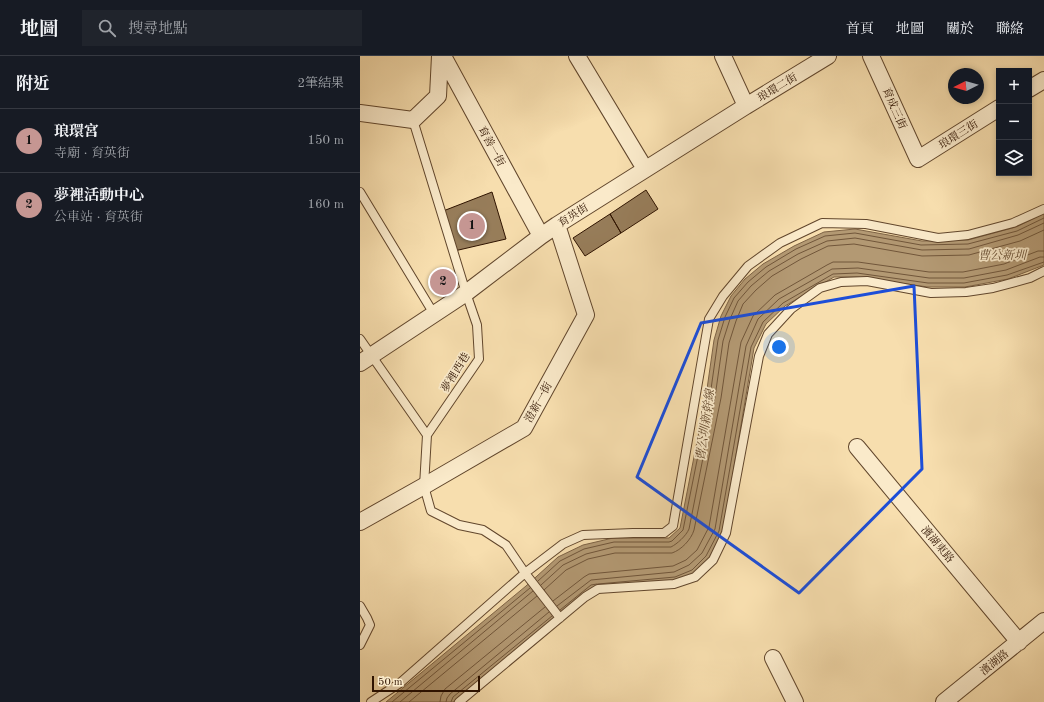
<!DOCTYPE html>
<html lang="zh-TW">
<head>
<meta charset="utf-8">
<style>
	body { margin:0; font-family:"Old Standard TT","Noto Serif TC",serif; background:#20242c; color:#f1f3f6 }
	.controls { position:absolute; right:12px; top:12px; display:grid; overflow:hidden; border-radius:0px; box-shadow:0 2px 6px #0003 }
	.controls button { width:36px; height:36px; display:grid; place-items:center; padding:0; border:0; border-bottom:1px solid #363941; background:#171b24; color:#f1f3f6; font:20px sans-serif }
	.compass { position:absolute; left:588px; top:12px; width:36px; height:36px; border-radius:50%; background:#171b24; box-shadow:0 2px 6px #0003; rotate:265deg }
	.scale { position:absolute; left:12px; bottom:10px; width:108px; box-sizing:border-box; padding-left:4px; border:2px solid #2f1300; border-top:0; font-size:11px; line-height:14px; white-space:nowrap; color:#2f1300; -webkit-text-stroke:3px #faeaca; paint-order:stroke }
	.you { position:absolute; left:419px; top:291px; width:14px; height:14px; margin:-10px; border:3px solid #fff; border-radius:50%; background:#1a73e8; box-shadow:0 0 0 6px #1a73e833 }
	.badge { display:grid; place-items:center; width:26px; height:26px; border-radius:50%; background:#c59692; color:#111; font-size:13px; font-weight:700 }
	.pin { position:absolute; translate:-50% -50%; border:2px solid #fff; box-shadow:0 1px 4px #0006 }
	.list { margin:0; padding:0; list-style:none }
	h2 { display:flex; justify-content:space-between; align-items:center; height:52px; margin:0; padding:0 16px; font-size:17px }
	h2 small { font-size:13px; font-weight:400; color:#9ea1a6 }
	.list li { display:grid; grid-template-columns:26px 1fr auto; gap:12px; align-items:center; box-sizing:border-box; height:64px; padding:0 16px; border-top:1px solid #363941 }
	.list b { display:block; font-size:15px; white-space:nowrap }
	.list p { margin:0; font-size:13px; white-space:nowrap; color:#9ea1a6 }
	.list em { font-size:13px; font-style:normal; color:#9ea1a6 }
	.icon { flex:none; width:22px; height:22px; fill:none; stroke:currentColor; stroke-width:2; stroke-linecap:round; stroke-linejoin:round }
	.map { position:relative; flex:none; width:684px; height:646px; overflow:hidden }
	header { display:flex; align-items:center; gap:24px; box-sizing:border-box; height:56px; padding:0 20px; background:#171b24; border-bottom:1px solid #363941 }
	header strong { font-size:19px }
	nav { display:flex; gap:22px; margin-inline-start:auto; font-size:14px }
	.search { width:280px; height:36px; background:#20242c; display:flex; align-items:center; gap:10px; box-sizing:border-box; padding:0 14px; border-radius:0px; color:#9ea1a6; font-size:15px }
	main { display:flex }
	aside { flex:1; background:#171b24 }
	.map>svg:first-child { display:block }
	.water { fill:#b39973; stroke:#7e6345 }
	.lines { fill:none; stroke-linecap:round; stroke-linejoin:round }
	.shore { stroke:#71563a; stroke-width:1 }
	.building { fill:#977d5a; stroke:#2f1300 }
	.service-casing { stroke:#61462c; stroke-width:10 }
	.minor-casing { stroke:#61462c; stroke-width:18 }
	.service { stroke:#faeaca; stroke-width:8 }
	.minor { stroke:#faeaca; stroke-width:16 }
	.marked { fill:none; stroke:#1d4ed8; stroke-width:3; stroke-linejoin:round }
	.labels { text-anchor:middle; stroke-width:3.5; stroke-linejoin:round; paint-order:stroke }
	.street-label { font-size:11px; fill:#2f1300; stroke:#faeaca }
	.water-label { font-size:12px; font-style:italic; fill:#64492e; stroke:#faeaca }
</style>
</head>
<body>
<header>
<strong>地圖</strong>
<div class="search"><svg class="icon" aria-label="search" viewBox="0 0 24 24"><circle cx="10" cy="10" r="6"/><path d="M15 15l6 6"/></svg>搜尋地點</div>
<nav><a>首頁</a><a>地圖</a><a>關於</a><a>聯絡</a></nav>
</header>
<main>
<aside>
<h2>附近<small>2筆結果</small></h2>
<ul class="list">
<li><span class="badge">1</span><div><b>琅環宮</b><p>寺廟 · 育英街</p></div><em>150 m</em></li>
<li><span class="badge">2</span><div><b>夢裡活動中心</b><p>公車站 · 育英街</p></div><em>160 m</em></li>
</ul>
</aside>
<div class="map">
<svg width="684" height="646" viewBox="0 0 684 646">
	<rect width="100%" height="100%" fill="#f7deae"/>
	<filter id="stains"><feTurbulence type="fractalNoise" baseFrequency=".005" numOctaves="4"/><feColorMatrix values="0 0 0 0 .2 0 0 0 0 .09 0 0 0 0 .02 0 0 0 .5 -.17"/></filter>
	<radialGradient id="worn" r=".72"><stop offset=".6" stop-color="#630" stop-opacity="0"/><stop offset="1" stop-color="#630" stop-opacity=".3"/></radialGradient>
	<path class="water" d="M684 157V209L648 223 605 231H568L497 221H474L425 250 406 268 394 292 363 476 349 502 335 517 316 525 234 533 193 565 93 646H26L166 530 198 501 223 489 253 482H309L320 472 346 340 354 284 361 260 371 240 385 223 403 208 434 190 464 176 495 173 562 185 608 184 656 171Z"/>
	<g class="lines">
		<path class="shore" d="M178 525 200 505 224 493 254 486H309L312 485 323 474 350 340 358 284 365 261 374 242 388 226 406 211 436 193 465 180 495 177 561 189 608 188 657 175 684 162
			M238 528 315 521 332 514 346 500 359 475 391 291 403 266 423 247 473 218 497 217 568 227H604L647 219 684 206
			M181 529 203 509 226 498 254 491H311C317 488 326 480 329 473L355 341 363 285 370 263 378 245 391 230 409 215 438 198 467 185 495 182 562 194 609 193 658 179 684 167
			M184 534 206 514 228 503 255 497H312C321 494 331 484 334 474L361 342 369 287 376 265 383 248 396 234 412 220 441 203 468 190 494 188 562 200 609 199 660 185 684 174
			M193 545 224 521 229 518 313 510 326 504 337 494 349 471 381 286 393 260 415 239 467 209 473 206H498L569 216H603L644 208 678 195H684
			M197 550 231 524 314 516 329 509 342 497 355 473 386 290 398 263 419 243 472 213 498 212 569 222H604L646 214 680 201H684
			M200 554 231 529 237 528
			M32 646 170 532
			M40 646 173 535
			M49 646 177 540
			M80 646 81 640 85 633 185 551
			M86 646 87 642 90 638 189 556
			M91 646 93 641 192 560"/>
	</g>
	<path class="building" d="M286 134 298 153 261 177 250 158Z
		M132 136 146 183 90 196 78 157Z
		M250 158 261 177 225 200 213 182Z"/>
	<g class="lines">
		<defs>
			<path id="service" d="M53 64 106 237 117 269 119 303 67 379 64 430 71 455 99 469 123 474 146 489 165 517 200 562
				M0 136 74 258
				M0 283 67 379
				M0 550 7 562 10 569 0 589
				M11 646 40 627 165 517 203 488 223 479 273 477H304L313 470 349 263 363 240 388 210 420 187 462 167 506 168 578 182 608 179 653 167 684 153
				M99 646 225 541 238 533 314 528 335 521 353 504 366 477 399 300 408 278 431 253 460 232 481 226 507 225 571 237 606 236 633 232 670 222 684 215"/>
			<path id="minor" d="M83 0 181 180
				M217 0 285 113
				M511 0 558 103 639 52
				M669 33 684 24
				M386 50 468 0
				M0 57 53 64 78 40 80 0
				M0 307 106 237 181 180 197 169 386 50 363 0
				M497 391 659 586
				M0 466 64 430 164 372 226 259 197 169
				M413 602 435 646
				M584 646 684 565"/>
		</defs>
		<use href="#service" class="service-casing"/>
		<use href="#minor" class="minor-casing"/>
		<use href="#service" class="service"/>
		<use href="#minor" class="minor"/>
	</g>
	<path class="marked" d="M554 230 562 413 439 537 277 421 341 267Z"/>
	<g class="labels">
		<g class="street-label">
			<text transform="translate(417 31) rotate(-31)" y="4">琅環二街</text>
			<text transform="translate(535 52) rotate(66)" y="4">育成三街</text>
			<text transform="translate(598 78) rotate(-32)" y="4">琅環三街</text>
			<text transform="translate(132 90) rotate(61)" y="4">育善一街</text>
			<text transform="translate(213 159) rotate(-33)" y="4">育英街</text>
			<text transform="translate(95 316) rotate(-58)" y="4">夢裡西巷</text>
			<text transform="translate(178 346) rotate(-61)" y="4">澄新一街</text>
			<text transform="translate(578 488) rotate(50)" y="4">濱湖東路</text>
			<text transform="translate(634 606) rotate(-39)" y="4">濱湖路</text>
		</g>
		<g class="water-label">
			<text x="642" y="203">曹公新圳</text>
			<text transform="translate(345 369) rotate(-82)" y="4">曹公圳新幹線</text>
		</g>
	</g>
	<rect width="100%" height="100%" filter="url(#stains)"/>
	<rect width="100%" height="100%" fill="url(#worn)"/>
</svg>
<div class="controls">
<button>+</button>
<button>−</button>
<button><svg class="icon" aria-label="layers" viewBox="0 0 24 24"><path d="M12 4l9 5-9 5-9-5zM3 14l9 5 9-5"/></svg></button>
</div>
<svg class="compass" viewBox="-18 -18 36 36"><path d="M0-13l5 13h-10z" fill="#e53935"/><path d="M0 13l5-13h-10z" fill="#9ea1a6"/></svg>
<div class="scale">50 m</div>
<div class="you"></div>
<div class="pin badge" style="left:112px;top:170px">1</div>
<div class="pin badge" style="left:83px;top:226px">2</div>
</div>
</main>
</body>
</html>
